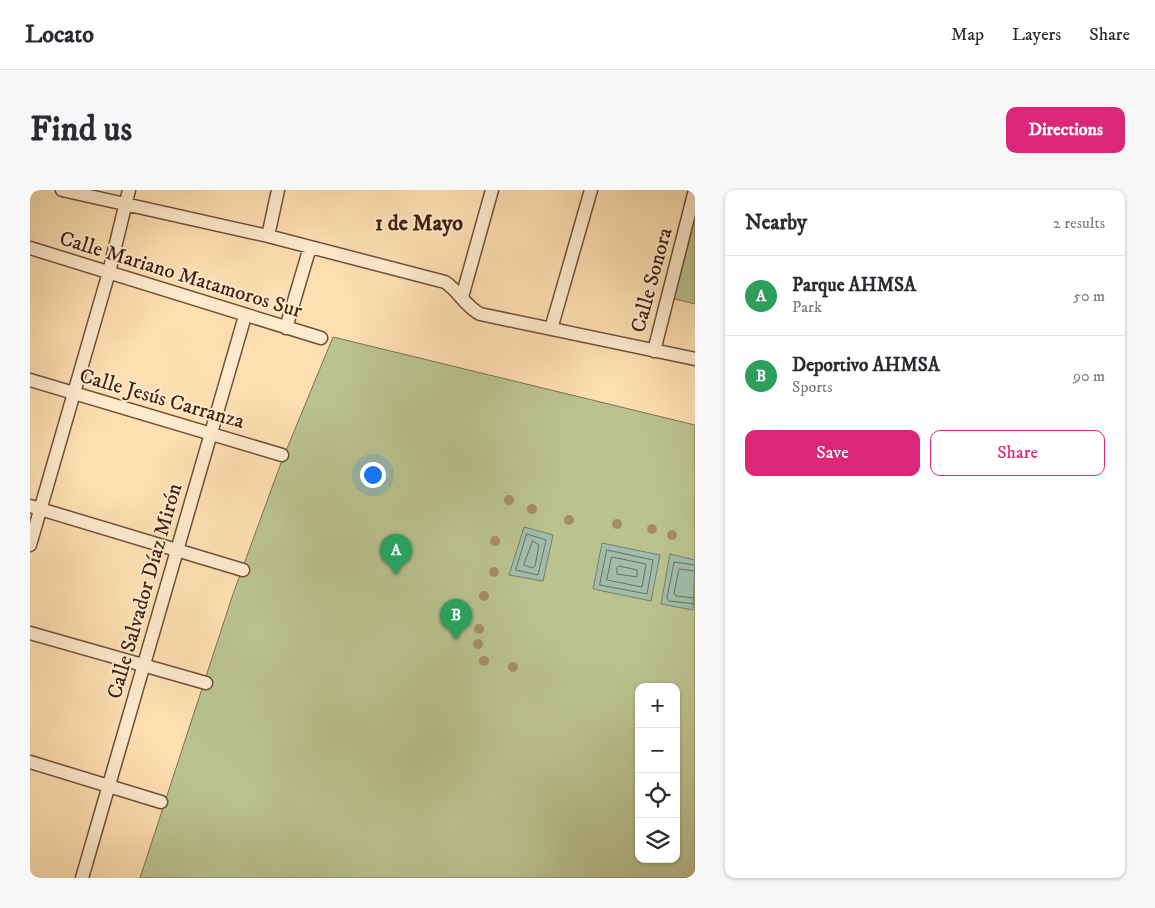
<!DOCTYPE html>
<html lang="en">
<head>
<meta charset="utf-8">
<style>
	body { margin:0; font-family:"IM FELL DW Pica",serif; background:#f7f7f7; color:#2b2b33 }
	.controls { position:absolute; right:15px; bottom:15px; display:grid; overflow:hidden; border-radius:10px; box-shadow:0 1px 4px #0004 }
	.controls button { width:45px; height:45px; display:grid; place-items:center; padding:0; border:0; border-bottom:1px solid #e1e1e2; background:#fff; color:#2b2b33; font:25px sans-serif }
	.you { position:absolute; left:342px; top:284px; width:18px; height:18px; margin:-12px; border:4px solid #fff; border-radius:50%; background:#1a73e8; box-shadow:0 0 0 8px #1a73e833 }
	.badge { display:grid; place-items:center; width:32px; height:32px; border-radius:50%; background:#db2777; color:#fff; font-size:16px; font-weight:700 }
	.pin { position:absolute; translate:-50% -41px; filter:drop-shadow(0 1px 2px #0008) }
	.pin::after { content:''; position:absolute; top:26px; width:18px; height:15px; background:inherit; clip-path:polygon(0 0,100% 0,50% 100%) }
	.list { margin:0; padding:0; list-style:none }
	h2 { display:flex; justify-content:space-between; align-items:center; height:65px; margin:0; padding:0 20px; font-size:21px }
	h2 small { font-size:16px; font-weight:400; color:#7c7c81 }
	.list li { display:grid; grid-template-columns:32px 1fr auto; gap:15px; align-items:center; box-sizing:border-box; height:80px; padding:0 20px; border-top:1px solid #e1e1e2 }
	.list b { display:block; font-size:19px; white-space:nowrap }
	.list p { margin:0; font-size:16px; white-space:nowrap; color:#7c7c81 }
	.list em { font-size:16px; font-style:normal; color:#7c7c81 }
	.actions { display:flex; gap:10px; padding:15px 20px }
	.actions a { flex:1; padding:11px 0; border:1px solid #db2777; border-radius:10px; text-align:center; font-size:18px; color:#db2777 }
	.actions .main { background:#db2777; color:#fff }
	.icon { flex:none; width:28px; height:28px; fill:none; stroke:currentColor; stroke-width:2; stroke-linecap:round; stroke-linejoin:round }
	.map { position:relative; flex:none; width:665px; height:688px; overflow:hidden; border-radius:10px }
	header { display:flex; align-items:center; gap:30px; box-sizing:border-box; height:70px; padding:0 25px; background:#fff; border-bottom:1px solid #e1e1e2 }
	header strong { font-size:24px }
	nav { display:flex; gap:28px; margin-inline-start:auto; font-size:18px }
	.intro { display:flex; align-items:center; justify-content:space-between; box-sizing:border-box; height:120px; padding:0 30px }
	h1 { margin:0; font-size:35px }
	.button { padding:12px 22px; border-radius:10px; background:#db2777; color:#fff; font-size:18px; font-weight:700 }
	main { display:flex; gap:30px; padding:0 30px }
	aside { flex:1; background:#fff; border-radius:10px; box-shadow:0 1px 4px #0004 }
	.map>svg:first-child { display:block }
	.green { fill:#bac390; stroke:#7e714f; fill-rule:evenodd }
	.water { fill:#a0bdaa; stroke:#7a7e6c }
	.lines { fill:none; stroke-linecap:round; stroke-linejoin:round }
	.shore { stroke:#706e5c; stroke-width:1 }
	.minor-casing { stroke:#704f37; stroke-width:15 }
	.minor { stroke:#feeacd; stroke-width:12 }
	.tree { fill:#a78c69 }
	.labels { text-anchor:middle; stroke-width:4; stroke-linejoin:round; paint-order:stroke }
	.street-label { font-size:21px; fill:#411f0e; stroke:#feeacd }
	.neighbourhood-label { font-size:22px; font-weight:bold; fill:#411f0e; stroke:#feeacd }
</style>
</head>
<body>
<header>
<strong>Locato</strong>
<nav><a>Map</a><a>Layers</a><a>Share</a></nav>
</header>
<div class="intro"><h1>Find us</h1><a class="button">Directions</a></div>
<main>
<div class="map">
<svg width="665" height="688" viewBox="0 0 665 688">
	<rect width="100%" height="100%" fill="#fedfb2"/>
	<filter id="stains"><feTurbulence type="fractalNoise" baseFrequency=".004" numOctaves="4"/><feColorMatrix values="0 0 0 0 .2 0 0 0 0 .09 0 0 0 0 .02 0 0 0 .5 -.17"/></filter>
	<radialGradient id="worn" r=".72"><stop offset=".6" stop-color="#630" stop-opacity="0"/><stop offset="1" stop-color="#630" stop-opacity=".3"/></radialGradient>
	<path class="green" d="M665 11V114L641 108Z
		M303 147 665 235V688H110L203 404 251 273ZM609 497H646V669H609Z"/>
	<path class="water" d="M494 337 523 345 513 391 479 385Z
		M572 353 630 365 621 411 563 399Z
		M640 364 665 370 663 420 631 414Z"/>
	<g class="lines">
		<path class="shore" d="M497 344 516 350 508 385 486 380Z
			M503 351 509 355 505 376 502 378 494 375Z
			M577 360 623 370 617 404 570 395Z
			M582 367 616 374 612 397 577 390Z
			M665 375 644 372 637 408 639 411 665 414
			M589 376 607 380V387L587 384V378Z
			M665 381 649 379 644 403 646 406 665 408"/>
		<defs>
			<path id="minor" d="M32 0 238 46 415 92C429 101 435 116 450 124L665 169
				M238 46 248 0
				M0 58 291 148
				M432 107 462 0
				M256 138 280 57
				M521 139 561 0
				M624 161 665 0
				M0 190 252 265
				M0 316 213 380
				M0 355 79 82 99 0
				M0 443 176 493
				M0 572 131 612
				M52 688 215 126"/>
		</defs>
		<use href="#minor" class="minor-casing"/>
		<use href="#minor" class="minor"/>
	</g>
	<g class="tree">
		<circle cx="479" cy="310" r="5"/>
		<circle cx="502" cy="319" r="5"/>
		<circle cx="539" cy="330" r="5"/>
		<circle cx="587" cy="334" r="5"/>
		<circle cx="622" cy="339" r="5"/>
		<circle cx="642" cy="345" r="5"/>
		<circle cx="465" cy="351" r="5"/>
		<circle cx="464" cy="382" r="5"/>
		<circle cx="454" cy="406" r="5"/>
		<circle cx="449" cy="439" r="5"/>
		<circle cx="448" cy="454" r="5"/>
		<circle cx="454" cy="471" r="5"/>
		<circle cx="483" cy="477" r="5"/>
	</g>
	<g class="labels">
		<g class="street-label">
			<text transform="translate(151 84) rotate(17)" y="7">Calle Mariano Matamoros Sur</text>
			<text transform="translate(621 90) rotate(-75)" y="7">Calle Sonora</text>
			<text transform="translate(132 208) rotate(16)" y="7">Calle Jesús Carranza</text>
			<text transform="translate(114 401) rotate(-74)" y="7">Calle Salvador Díaz Mirón</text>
		</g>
		<g class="neighbourhood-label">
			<text x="389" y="40">1 de Mayo</text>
		</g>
	</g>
	<rect width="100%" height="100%" filter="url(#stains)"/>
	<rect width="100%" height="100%" fill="url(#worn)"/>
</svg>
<div class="controls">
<button>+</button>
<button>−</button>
<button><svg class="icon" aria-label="locate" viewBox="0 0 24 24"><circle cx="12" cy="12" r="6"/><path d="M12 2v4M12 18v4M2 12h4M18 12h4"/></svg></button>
<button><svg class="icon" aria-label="layers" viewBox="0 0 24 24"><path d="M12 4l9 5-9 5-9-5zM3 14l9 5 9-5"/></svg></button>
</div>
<div class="you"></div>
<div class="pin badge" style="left:366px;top:385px;background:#2e9e5b">A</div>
<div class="pin badge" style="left:426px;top:450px;background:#2e9e5b">B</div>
</div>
<aside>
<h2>Nearby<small>2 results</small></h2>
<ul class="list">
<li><span class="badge" style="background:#2e9e5b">A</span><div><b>Parque AHMSA</b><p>Park</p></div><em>50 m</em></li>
<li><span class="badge" style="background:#2e9e5b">B</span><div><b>Deportivo AHMSA</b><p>Sports</p></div><em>90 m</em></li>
</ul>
<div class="actions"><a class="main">Save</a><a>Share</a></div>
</aside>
</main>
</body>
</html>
